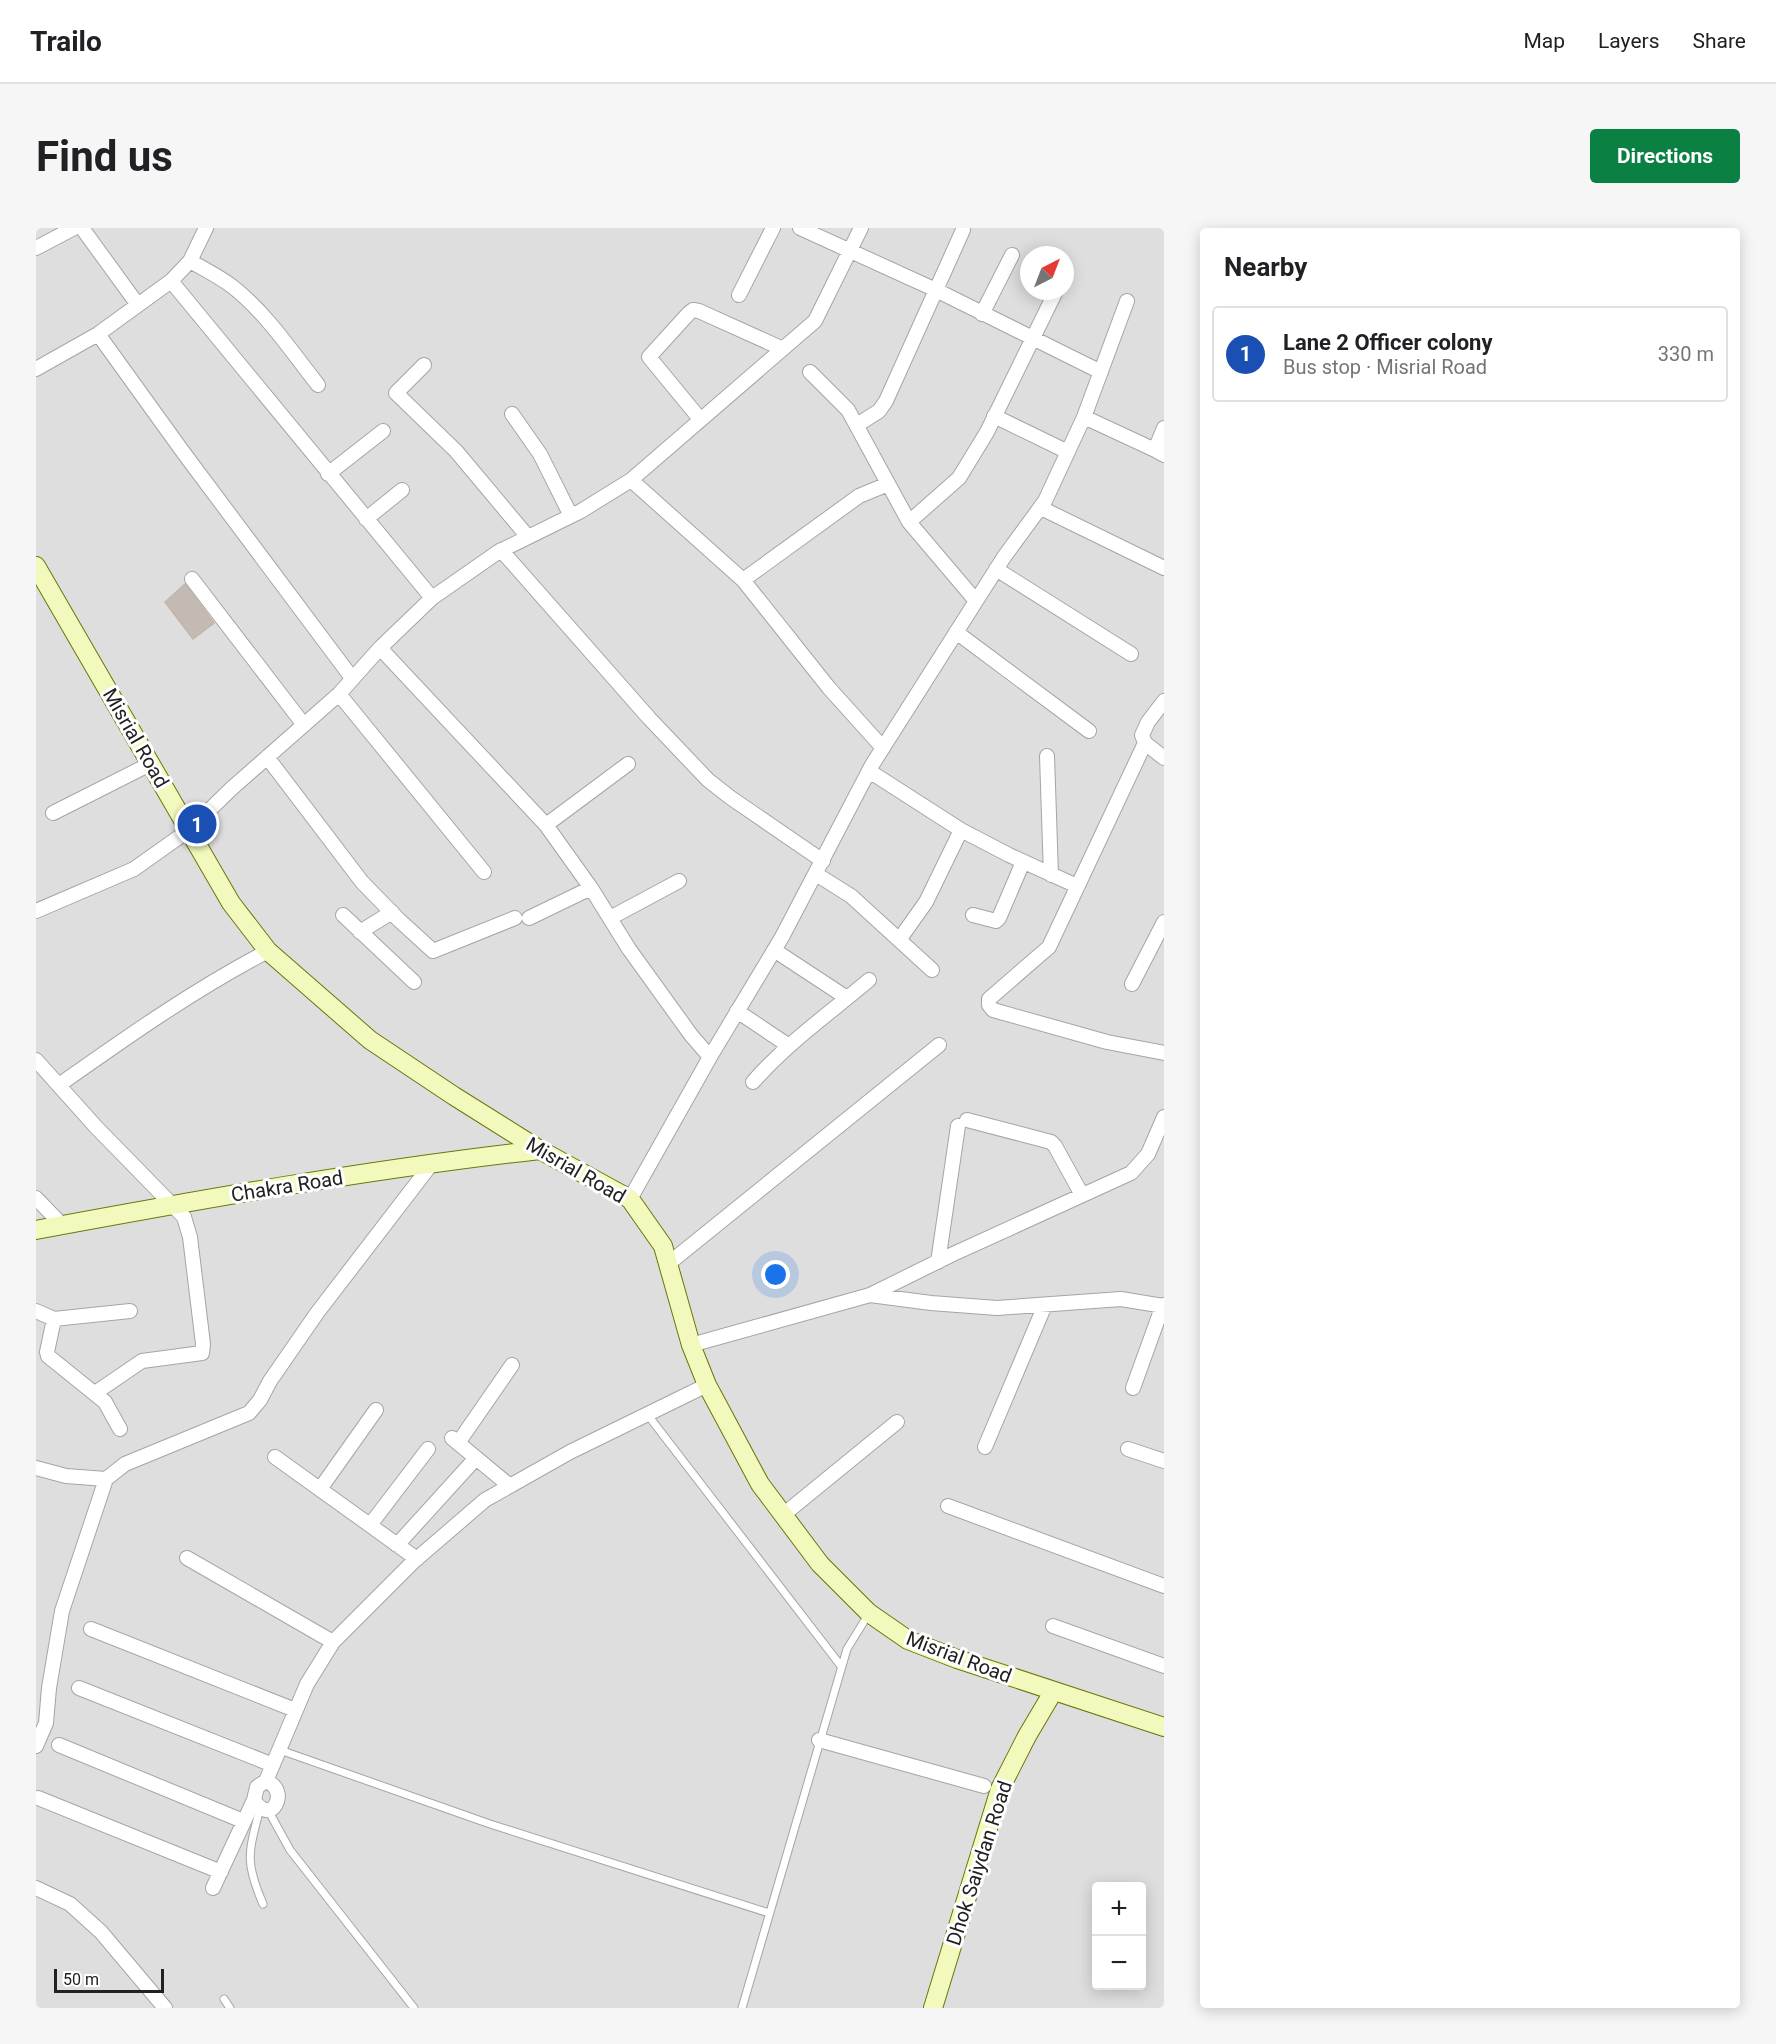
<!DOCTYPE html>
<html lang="en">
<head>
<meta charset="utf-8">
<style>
	body { margin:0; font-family:Roboto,sans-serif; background:#f6f6f6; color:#202124 }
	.controls { position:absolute; right:18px; bottom:18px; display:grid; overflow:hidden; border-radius:6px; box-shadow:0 3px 15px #0003 }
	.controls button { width:54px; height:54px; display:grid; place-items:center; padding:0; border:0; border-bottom:2px solid #e0e0e0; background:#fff; color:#202124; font:30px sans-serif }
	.compass { position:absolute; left:984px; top:18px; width:54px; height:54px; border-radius:50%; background:#fff; box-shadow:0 3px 15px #0003; rotate:42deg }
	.scale { position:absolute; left:18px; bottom:15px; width:110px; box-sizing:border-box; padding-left:6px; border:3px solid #212121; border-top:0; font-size:16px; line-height:21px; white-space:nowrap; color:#212121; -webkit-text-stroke:4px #fff; paint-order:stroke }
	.you { position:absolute; left:740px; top:1047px; width:21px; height:21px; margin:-15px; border:4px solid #fff; border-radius:50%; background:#1a73e8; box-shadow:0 0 0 9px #1a73e833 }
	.badge { display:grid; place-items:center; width:39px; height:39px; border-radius:50%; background:#0b8043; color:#fff; font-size:20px; font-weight:700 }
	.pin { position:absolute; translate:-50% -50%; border:3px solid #fff; box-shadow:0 2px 6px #0006 }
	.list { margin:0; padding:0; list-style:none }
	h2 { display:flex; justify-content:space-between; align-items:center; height:78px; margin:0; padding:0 24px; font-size:26px }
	h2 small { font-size:20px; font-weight:400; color:#757577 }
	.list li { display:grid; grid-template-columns:39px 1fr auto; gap:18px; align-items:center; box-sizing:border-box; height:96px; margin:0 12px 12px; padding:0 12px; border:2px solid #e0e0e0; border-radius:6px }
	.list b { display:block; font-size:22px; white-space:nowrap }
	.list p { margin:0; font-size:20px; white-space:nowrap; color:#757577 }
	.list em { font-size:20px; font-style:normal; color:#757577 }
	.map { position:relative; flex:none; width:1128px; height:1780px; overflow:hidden; border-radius:6px }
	header { display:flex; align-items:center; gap:36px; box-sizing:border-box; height:84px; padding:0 30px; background:#fff; border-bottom:2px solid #e0e0e0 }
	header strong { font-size:28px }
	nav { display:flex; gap:33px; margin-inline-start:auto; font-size:21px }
	.intro { display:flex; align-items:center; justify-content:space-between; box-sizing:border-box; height:144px; padding:0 36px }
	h1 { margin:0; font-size:42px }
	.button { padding:15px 27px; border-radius:6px; background:#0b8043; color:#fff; font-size:21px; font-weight:700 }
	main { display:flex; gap:36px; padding:0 36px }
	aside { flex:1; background:#fff; border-radius:6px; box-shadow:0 3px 15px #0003 }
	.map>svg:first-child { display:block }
	.residential { fill:#dfdede; fill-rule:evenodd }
	.building { fill:#c2bab3; stroke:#c2b6aa; stroke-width:1.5 }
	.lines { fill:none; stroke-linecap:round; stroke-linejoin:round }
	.service-casing { stroke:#a5a5a5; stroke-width:9 }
	.minor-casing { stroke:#a5a5a5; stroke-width:16 }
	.secondary-casing { stroke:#677807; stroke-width:20 }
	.service { stroke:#fff; stroke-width:7 }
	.minor { stroke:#fff; stroke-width:14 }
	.secondary { stroke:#f3f9bd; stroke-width:18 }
	.labels { text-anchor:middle; stroke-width:6; stroke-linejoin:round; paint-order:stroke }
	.street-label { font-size:20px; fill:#212121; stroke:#fff }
</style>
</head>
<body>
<header>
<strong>Trailo</strong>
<nav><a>Map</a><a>Layers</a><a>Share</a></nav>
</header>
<div class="intro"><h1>Find us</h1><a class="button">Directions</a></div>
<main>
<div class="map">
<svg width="1128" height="1780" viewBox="0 0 1128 1780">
	<rect width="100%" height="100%" fill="#f1eee7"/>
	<path class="residential" d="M0 0H1128V1780H0ZM993 27H1029V63H993ZM1060 1658H1106V1758H1060Z"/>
	<path class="building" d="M149 356 178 395 157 411 129 374Z"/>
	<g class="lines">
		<defs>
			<path id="service" d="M611 1186 805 1438
				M244 1522 454 1596 733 1685
				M224 1580C213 1624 208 1632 227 1676
				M232 1582 254 1622 378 1780
				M188 1771 194 1780
				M706 1780 811 1421 832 1387"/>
			<path id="minor" d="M46 0 102 77
				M764 0 900 62 1065 144
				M0 20 38 0
				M154 33C168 41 184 49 197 59 231 86 256 124 282 157
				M135 53 396 370
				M703 67 737 0
				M946 86 976 27
				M62 106 147 224 316 450
				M388 137 360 165 420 223 492 309
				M0 141 62 106 135 53 154 33 170 0
				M774 144 812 182 873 294 940 373
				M476 186 504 226 535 288
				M958 188 1032 224
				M1048 189 1119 222
				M664 191 613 129 653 85 657 82 663 83 747 121
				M821 197 843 183 850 173 927 2
				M1128 200 1119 222 1128 227
				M292 246 347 203
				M595 252 707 352 793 460 847 520
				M1005 280 1128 340
				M330 291 366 262
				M873 294 923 250 951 204 1020 63
				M465 322 613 490 672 552 695 570 787 633
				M960 341 1095 426
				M156 351 268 497
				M707 352 823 268 852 256
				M920 404 1053 503
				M344 420 510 597 555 660 593 721 655 807 674 829
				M303 466 448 644
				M1128 473 1112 494 1106 507 1109 515 1128 530
				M1109 515 1013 719 953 771V777L957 782 1071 814 1128 825
				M1011 528 1015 647
				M231 529 326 654 363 692 397 723 479 690
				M833 543 925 602 973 627 1041 658
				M17 585 116 535
				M510 597 592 536
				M780 646 815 668 896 742
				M0 683 98 641 153 602 195 561 303 466 344 420 396 370 462 324 545 283 595 252 779 93 825 0
				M307 687 378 754
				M937 687 960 693 963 690 987 634
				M493 690 555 660
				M574 690 643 653
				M324 704 356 684
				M863 712 890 674 925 602
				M738 722 811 770
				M1096 756 1128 694
				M701 783 753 818
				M0 832 60 899 148 989 154 1009 167 1116 166 1125 106 1133 59 1165
				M717 854C751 815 794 785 833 752
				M23 857C91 809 159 761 232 723
				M931 892 1015 914 1019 918 1046 967
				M0 970 26 997
				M594 971 674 829 746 709 836 537 968 329 1009 273 1048 189 1091 73
				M902 1034 922 898
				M632 1036 903 817
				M834 1067 895 1075 961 1080 1085 1071 1128 1078
				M0 1083 18 1091 94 1083
				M18 1091 11 1124 12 1128 69 1174 84 1201
				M655 1117 834 1067 915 1027 1095 945 1112 926 1128 889
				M1097 1160 1127 1077
				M416 1210 474 1258
				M422 1215 476 1137
				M949 1219 1009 1077
				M1092 1221 1128 1233
				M239 1229 381 1331
				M0 1240 30 1248 70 1251
				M284 1261 340 1182
				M912 1278 1128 1358
				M747 1287 861 1194
				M334 1297 392 1221
				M361 1317 440 1230
				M151 1330 297 1414
				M1017 1398 1128 1438
				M55 1401 259 1482
				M43 1460 237 1537
				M783 1512 948 1558
				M23 1517 207 1593
				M0 1518 10 1495 13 1460 26 1383 70 1251 89 1236 213 1185 224 1172 234 1153 281 1085 397 934
				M230 1553 271 1456 297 1414 377 1334 449 1272 534 1224 671 1157
				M230 1553C255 1562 235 1600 218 1572L221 1559Z
				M2 1570 185 1644
				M0 1660 34 1676 65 1704 129 1780
				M177 1660 218 1572"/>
			<path id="secondary" d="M0 338 195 675 232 723 334 812 418 868 504 922 594 971 627 1018 655 1117 671 1157 724 1256 784 1336 833 1385 872 1412 921 1431 1128 1499
				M0 1002C167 971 335 941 504 922
				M897 1780 964 1561 991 1508 1017 1464"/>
		</defs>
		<use href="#service" class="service-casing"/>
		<use href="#minor" class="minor-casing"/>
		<use href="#secondary" class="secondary-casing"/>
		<use href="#service" class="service"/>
		<use href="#minor" class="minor"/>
		<use href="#secondary" class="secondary"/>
	</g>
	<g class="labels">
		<g class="street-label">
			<text transform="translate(100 510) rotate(60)" y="7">Misrial Road</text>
			<text transform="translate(540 942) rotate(30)" y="7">Misrial Road</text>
			<text transform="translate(251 958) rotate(-9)" y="7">Chakra Road</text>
			<text transform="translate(923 1429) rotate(21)" y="7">Misrial Road</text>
			<text transform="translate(943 1635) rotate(-72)" y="7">Dhok Saiydan Road</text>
		</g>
	</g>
</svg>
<div class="controls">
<button>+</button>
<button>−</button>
</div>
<svg class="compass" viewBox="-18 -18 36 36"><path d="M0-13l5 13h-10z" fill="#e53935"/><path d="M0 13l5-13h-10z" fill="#757577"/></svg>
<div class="scale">50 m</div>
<div class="you"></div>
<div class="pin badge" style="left:161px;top:596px;background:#1a4fb4">1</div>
</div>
<aside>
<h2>Nearby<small></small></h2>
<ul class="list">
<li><span class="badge" style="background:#1a4fb4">1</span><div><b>Lane 2 Officer colony</b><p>Bus stop · Misrial Road</p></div><em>330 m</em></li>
</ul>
</aside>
</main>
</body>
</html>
